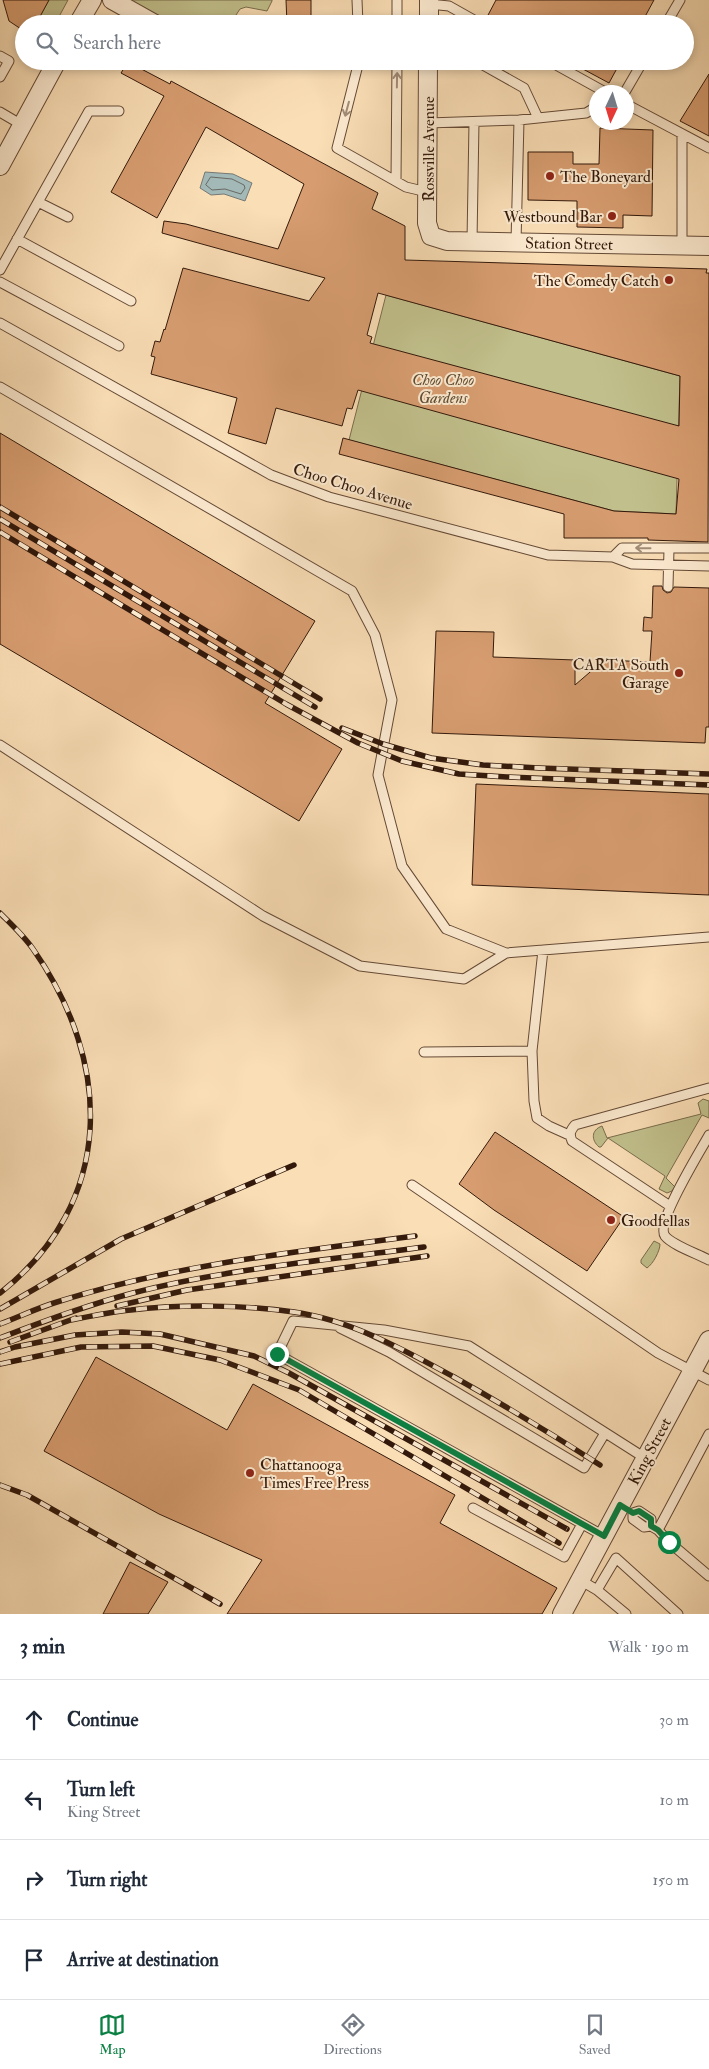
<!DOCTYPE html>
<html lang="en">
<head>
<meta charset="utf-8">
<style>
	body { margin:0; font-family:"IM FELL Double Pica",serif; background:#f2f2f3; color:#1f2937 }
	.compass { position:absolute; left:589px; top:85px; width:45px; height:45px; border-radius:50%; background:#fff; box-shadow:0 2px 8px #0003; rotate:184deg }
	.stop { position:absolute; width:15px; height:15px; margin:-11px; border:4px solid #0b8043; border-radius:50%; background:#fff }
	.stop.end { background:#0b8043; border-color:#fff; box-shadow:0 1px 5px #0008 }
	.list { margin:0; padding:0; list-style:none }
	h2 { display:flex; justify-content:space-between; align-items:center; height:65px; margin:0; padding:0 20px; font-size:21px }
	h2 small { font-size:16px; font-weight:400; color:#747a83 }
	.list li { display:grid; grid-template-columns:32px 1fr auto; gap:15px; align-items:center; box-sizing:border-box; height:80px; padding:0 20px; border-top:1px solid #e0e1e3 }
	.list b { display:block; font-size:19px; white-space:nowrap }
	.list p { margin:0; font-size:16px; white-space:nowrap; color:#747a83 }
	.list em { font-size:16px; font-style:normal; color:#747a83 }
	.icon { flex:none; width:28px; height:28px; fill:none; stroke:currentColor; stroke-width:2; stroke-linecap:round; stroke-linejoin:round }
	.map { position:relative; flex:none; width:709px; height:1614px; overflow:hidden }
	.search { position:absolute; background:#fff; box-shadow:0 2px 8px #0003; left:15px; right:15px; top:15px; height:55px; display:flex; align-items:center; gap:12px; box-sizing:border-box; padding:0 18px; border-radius:28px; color:#747a83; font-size:19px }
	.sheet { height:385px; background:#fff }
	nav { display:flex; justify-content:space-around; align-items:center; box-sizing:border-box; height:70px; border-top:1px solid #e0e1e3; background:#fff; font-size:14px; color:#747a83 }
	nav a { display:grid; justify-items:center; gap:2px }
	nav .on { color:#0b8043 }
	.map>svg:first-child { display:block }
	.green { fill:#c1c08c; stroke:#7a6c4c }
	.water { fill:#a2b9b8; stroke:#767973 }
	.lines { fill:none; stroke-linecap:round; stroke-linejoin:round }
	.shore { stroke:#6a6962; stroke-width:1 }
	.building { fill:#d79d70; stroke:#33190b; fill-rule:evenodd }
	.lane-casing { stroke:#654a36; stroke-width:11 }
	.street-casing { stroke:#654a36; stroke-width:20 }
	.lane { stroke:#fcead0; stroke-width:9 }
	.street { stroke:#fcead0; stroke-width:18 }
	.rail-casing { stroke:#33190b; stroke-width:5.5 }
	.rail { stroke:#fcead0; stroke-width:4; stroke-dasharray:11; stroke-linecap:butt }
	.oneway { stroke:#a28c77 }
	.route { stroke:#0b8043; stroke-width:6 }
	.poi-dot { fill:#8f2418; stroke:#fcead0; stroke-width:2 }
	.labels { text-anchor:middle; stroke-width:4; stroke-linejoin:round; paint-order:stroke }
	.street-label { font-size:16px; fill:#33190b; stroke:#fcead0 }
	.poi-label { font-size:16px; fill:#33190b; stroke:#fcead0; text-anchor:start }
	.park-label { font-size:16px; font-style:italic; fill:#5e4b32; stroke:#fcead0 }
</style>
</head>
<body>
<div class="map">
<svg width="709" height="1614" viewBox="0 0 709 1614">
	<rect width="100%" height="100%" fill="#fadeb6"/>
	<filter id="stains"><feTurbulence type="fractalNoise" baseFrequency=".004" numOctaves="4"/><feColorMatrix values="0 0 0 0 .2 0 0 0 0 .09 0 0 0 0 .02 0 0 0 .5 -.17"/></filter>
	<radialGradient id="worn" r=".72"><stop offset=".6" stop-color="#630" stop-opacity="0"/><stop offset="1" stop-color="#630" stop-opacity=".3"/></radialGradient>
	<path class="green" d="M49 0H68L55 24 40 16Z
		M127 0H272V1L267 11 246 7 240 9 230 24H170Z
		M386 295 680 376 676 514 614 511 349 440Z
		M703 1099 709 1101V1118L702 1115 666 1178 675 1187 672 1191 667 1193 659 1189 665 1176 608 1138 601 1147H599C591 1140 591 1130 602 1126L607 1138 701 1114 698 1103Z
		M654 1241 660 1244C660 1251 653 1264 647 1268L641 1263V1260Z"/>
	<path class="water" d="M205 172 233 174 252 183 245 201 224 194 211 195 200 188Z"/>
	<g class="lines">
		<path class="shore" d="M211 177 232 179 244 185 245 188 241 194 225 189 212 190 206 185Z"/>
	</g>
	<path class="building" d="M3 0H49L36 24H24V31L9 21Z
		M286 0H311V24H287Z
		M496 0H654L641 24H499L487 17Z
		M568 61H621L609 83Z
		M128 62 170 84 171 81 378 193 372 209 405 226V260L707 269 706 273H709L708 542 648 540V538H564V514L339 454 343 438 614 511 676 514 679 479 358 390 352 409 347 408 342 426 276 408 266 444 228 433 237 398 151 374 155 357 151 356 155 341 160 342 164 329 165 330 183 268 309 301 325 278 162 233 164 221 186 224 278 249 304 184 206 127 157 218 111 192 164 96 121 73ZM378 293 680 376 679 426 370 343 372 337 367 335Z
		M709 74V136L680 121Z
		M600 128 653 130 652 216 623 215V228L577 227V201L528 200V152H573V164H599Z
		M0 433 315 621 265 703 342 749 299 821 0 644Z
		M653 586H662L663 590 667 593 671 592 674 587 709 588V727H706L705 743 432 733 436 631 494 632 493 657 575 660V685L604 660 650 662 652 631H643L644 617 652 618Z
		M476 784 709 794V895L472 885Z
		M495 1132 624 1217 587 1271 494 1210 459 1184Z
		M96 1357 227 1430 253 1384 455 1495 440 1523 557 1588 542 1614H227L262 1560 159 1514 44 1451Z
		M130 1562 168 1582 148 1614H103Z"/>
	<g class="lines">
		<defs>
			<path id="lane" d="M357 0 358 24
				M429 4 449 6 481 24
				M397 24V0
				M666 24 680 0
				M0 56 9 61 0 77
				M359 61 337 148 406 187 427 192
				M476 61 524 88 538 118
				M549 61 605 92
				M625 92 643 61
				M626 104 709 148
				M0 112 22 125
				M428 123 519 120 586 113 596 107
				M396 181 397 61
				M68 217 38 202 89 111H119
				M17 239 131 301
				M472 241 474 122
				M516 242 519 120
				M682 245V134
				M0 270 38 202
				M0 282 119 346
				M0 323 271 475 329 497 548 555 613 557 632 564 709 566
				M0 387 352 591 375 635 392 700 378 775 402 866 446 929 506 953 709 937
				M613 557 622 548H709
				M668 587 669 549
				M0 745 263 916 360 966 464 979 506 953
				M532 1051 534 1101 537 1118 549 1126 569 1135
				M424 1052 532 1051 543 950
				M709 1135C701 1150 655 1223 665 1236 672 1245 698 1254 709 1260
				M412 1185 658 1353 709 1380
				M670 1206 572 1141C569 1134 570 1131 575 1125L709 1088
				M340 1328 389 1352 584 1468 605 1433
				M709 1434 658 1530 669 1542 709 1576
				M473 1508 564 1557 582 1524
				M651 1526V1519L639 1511 633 1513V1519L644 1527 651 1526 658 1530
				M604 1536 277 1354 293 1321 384 1330 469 1346 645 1458
				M580 1580 597 1590 626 1614
				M597 1590 616 1558 678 1614"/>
			<path id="street" d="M112 0 155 24
				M78 24 92 0
				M429 24V0
				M428 61 427 223 431 236 447 241 709 246
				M0 166 57 61
				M562 1614 709 1340"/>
		</defs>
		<use href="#lane" class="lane-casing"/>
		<use href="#street" class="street-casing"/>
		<use href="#lane" class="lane"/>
		<use href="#street" class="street"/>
		<defs>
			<path id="rail" d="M0 507 320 699
				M0 519 315 707
				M0 532 286 704 358 743 402 761 459 774 507 777 709 785
				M342 728 383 744 431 758 483 765 539 768 709 774
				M0 913C11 924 24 936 33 949 113 1063 116 1202 0 1293
				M117 1306 187 1290 427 1256
				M0 1309 121 1239 294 1165
				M71 1320C91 1316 111 1312 131 1310 180 1304 244 1305 294 1312 351 1320 404 1350 454 1377 504 1405 552 1434 600 1465
				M0 1324C19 1317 37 1308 57 1302 173 1265 295 1252 415 1236
				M0 1338C44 1321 87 1305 133 1293 225 1269 329 1260 424 1247
				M10 1342 76 1318
				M0 1352 15 1347 75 1335 122 1332 160 1334 254 1356 289 1373 567 1529
				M0 1364 81 1347 153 1346 220 1360 299 1390 559 1543
				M0 1485 27 1495 220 1604"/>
		</defs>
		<use href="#rail" class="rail-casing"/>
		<use href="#rail" class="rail"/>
	</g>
	<defs><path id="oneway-shaft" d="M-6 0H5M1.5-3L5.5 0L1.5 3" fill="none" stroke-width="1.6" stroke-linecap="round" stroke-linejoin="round" transform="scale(1.25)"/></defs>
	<g class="oneway">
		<use href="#oneway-shaft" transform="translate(397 80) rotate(-89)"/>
		<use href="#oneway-shaft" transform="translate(347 109) rotate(105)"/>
		<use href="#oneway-shaft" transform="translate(643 548) rotate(-179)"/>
	</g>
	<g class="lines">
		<path class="route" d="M277 1354 604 1536 620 1505 633 1513 639 1511 651 1519V1526L658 1530 669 1542"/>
	</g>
	<g class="poi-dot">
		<circle cx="550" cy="176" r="5"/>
		<circle cx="612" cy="216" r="5"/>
		<circle cx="669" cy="280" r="5"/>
		<circle cx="679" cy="673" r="5"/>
		<circle cx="611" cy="1220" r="5"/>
		<circle cx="250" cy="1473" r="5"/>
	</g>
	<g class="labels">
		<g class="street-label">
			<text transform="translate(428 149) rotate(-90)" y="6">Rossville Avenue</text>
			<text transform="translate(569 243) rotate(1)" y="6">Station Street</text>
			<text transform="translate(353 486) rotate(17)" y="6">Choo Choo Avenue</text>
			<text transform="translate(649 1451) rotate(-62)" y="6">King Street</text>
		</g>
		<g class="poi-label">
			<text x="560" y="182">The Boneyard</text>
			<text x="602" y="222" text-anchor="end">Westbound Bar</text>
			<text x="659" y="286" text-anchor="end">The Comedy Catch</text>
			<text x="669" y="670" text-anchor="end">CARTA South<tspan x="669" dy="18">Garage</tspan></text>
			<text x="621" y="1226">Goodfellas</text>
			<text x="260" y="1470">Chattanooga<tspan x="260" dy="18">Times Free Press</tspan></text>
		</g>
		<g class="park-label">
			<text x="443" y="385">Choo Choo<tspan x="443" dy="18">Gardens</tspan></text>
		</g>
	</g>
	<rect width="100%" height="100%" filter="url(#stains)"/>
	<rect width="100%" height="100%" fill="url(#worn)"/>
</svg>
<svg class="compass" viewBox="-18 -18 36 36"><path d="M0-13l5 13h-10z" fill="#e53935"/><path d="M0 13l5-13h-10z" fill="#747a83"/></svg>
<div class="stop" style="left:669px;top:1542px"></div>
<div class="stop end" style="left:277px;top:1354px"></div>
<div class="search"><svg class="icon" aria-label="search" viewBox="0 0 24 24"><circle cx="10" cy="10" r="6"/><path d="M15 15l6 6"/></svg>Search here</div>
</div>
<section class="sheet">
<h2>3 min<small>Walk · 190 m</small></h2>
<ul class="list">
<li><svg class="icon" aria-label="ahead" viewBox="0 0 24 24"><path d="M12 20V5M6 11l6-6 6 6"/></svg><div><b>Continue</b></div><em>30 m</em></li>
<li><svg class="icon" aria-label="left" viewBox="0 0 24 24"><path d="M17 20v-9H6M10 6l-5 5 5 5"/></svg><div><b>Turn left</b><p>King Street</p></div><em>10 m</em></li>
<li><svg class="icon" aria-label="right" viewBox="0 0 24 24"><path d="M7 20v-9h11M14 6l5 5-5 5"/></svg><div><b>Turn right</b></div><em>150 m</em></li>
<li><svg class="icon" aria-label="arrive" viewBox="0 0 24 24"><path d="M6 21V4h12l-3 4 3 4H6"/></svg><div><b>Arrive at destination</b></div></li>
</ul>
</section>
<nav>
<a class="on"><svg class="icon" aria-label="map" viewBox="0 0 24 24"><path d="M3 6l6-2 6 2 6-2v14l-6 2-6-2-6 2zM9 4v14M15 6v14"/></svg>Map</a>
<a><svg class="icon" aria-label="directions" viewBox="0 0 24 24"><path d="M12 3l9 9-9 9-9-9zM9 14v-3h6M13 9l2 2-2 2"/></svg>Directions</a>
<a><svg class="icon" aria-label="saved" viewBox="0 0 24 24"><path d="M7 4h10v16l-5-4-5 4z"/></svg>Saved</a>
</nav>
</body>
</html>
